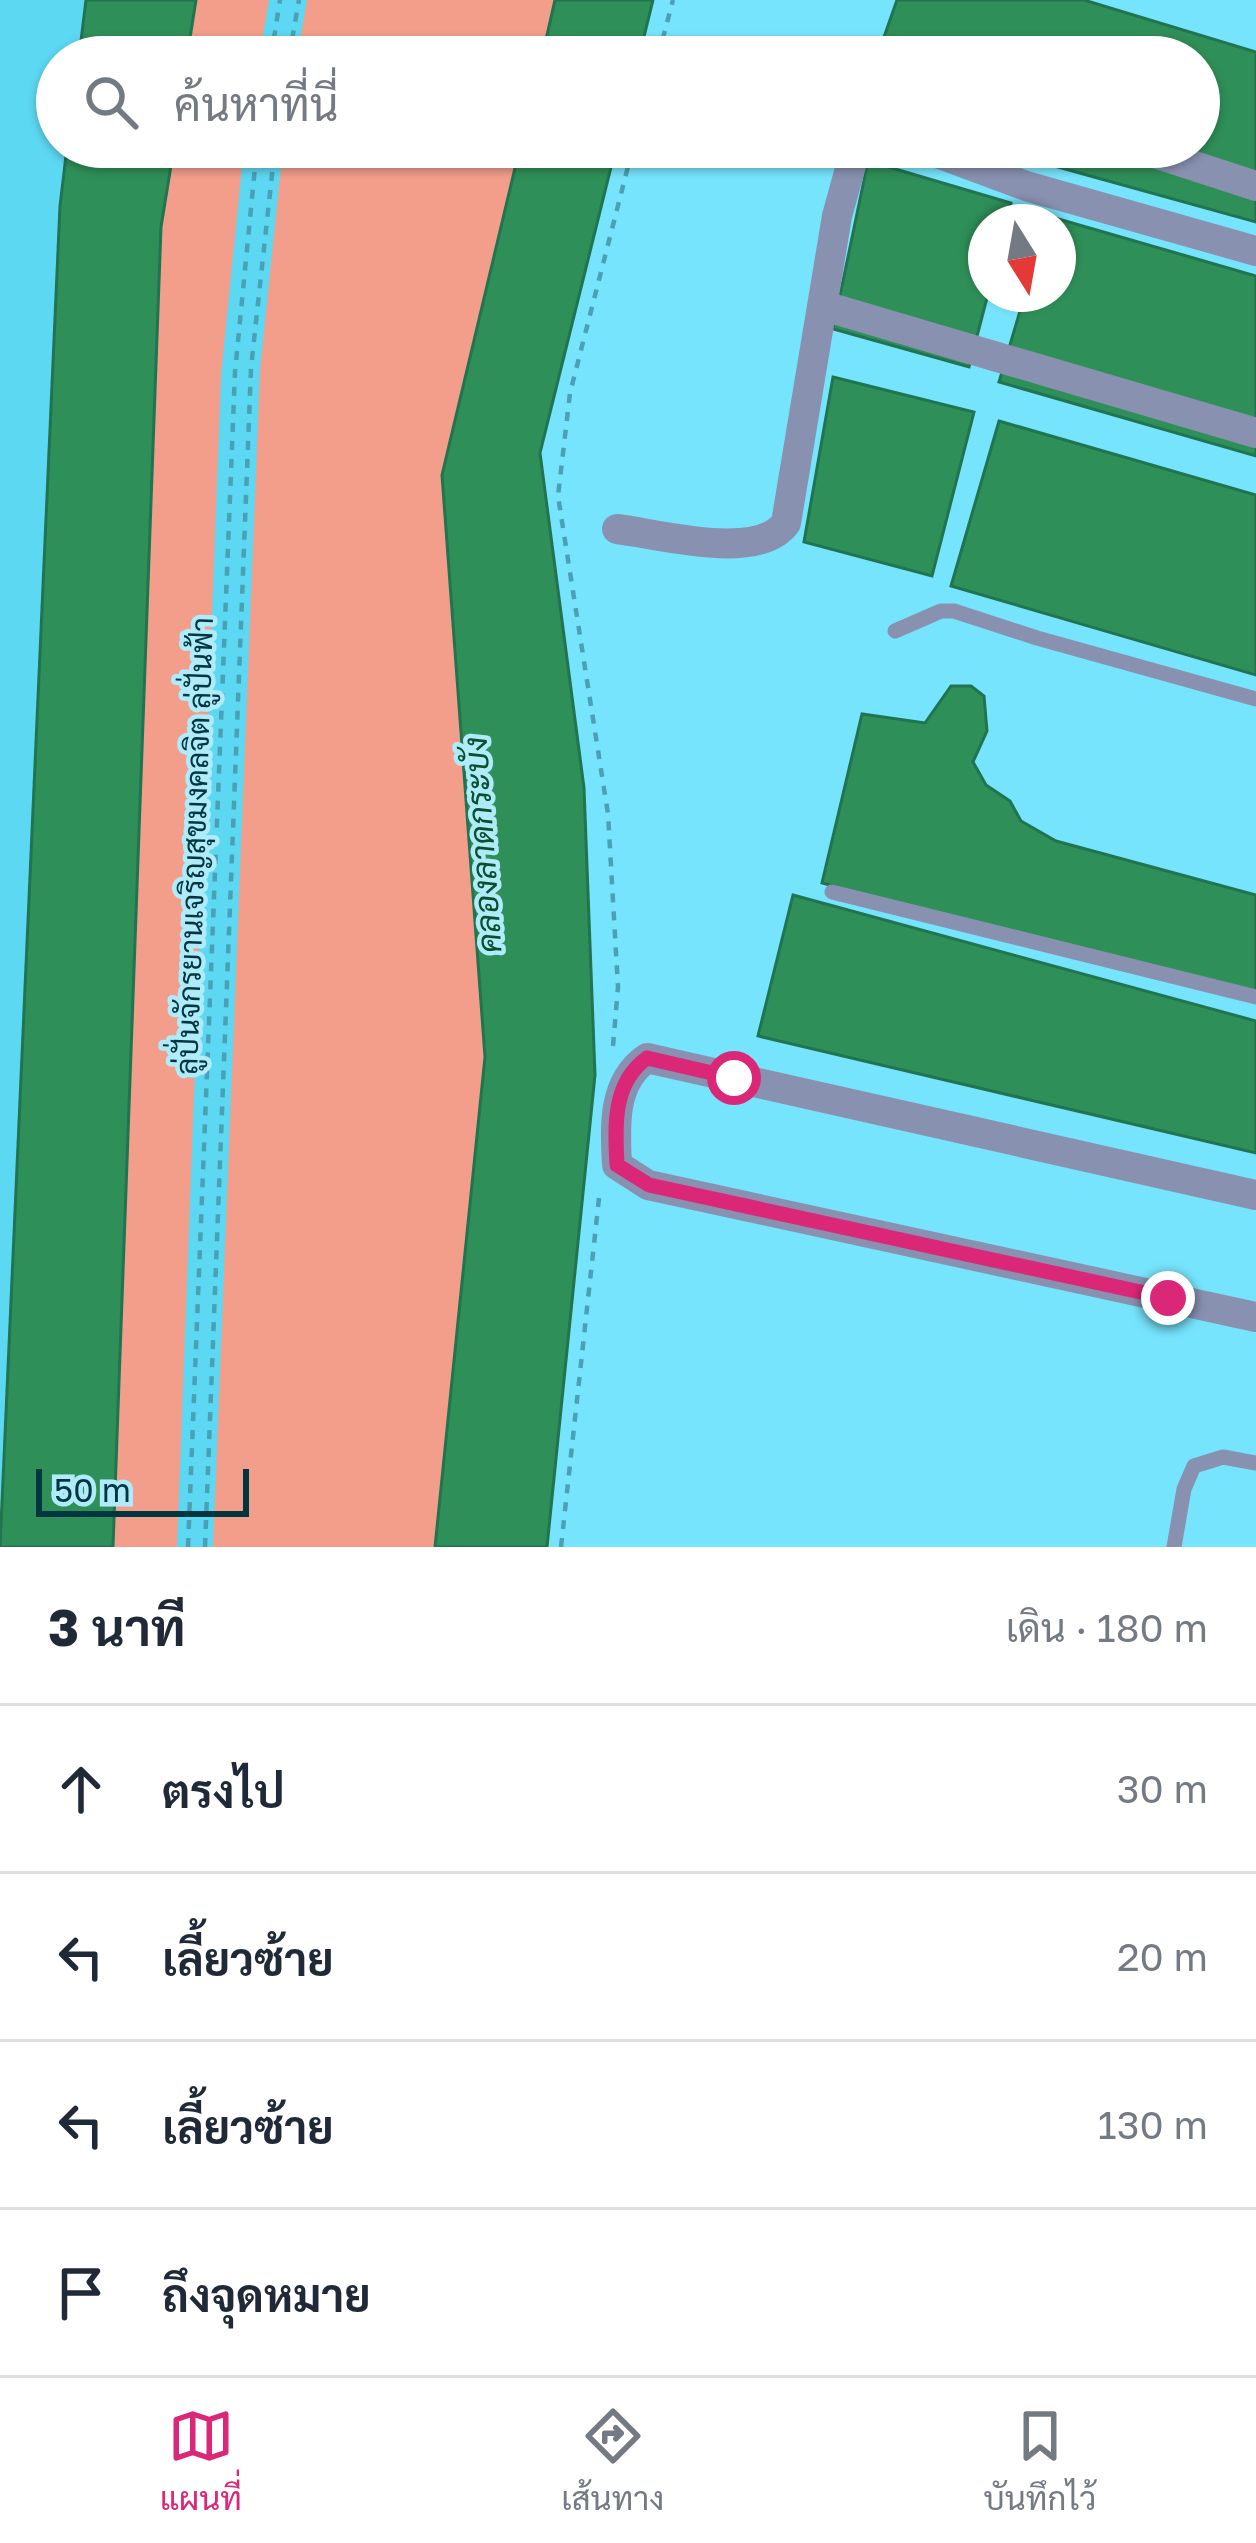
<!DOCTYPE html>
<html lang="th">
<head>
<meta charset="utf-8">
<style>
	body { margin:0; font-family:"Golos Text",Sarabun,sans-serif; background:#f6f6f7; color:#1f2937 }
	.compass { position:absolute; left:968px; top:204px; width:108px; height:108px; border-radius:50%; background:#fff; box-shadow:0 3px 9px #0004; rotate:169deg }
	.scale { position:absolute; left:36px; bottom:30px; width:213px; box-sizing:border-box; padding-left:12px; border:6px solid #01353f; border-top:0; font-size:33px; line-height:42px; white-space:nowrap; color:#01353f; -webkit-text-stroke:9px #afebf9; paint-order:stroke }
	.stop { position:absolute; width:36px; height:36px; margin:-27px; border:9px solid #db2777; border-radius:50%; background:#fff }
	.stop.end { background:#db2777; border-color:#fff; box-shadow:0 3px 12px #0008 }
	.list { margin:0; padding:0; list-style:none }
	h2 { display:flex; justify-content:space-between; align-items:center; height:156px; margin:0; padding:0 48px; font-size:51px }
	h2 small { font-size:39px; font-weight:400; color:#747a83 }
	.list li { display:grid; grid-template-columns:78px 1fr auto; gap:36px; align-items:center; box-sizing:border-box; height:168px; padding:0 48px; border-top:3px solid #e0e1e3 }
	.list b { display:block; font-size:45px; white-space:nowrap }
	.list em { font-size:39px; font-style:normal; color:#747a83 }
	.icon { flex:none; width:66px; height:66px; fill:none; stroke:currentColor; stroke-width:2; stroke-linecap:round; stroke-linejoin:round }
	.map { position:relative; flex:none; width:1256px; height:1547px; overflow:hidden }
	.search { position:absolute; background:#fff; box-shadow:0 3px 9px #0004; left:36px; right:36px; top:36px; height:132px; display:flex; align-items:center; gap:30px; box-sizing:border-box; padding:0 42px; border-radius:66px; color:#747a83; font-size:45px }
	.sheet { height:828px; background:#fff }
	nav { display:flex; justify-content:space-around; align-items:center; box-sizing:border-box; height:168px; border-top:3px solid #e0e1e3; background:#fff; font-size:33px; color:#747a83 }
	nav a { display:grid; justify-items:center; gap:6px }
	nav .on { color:#db2777 }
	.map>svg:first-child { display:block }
	.built { fill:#5dd8f2 }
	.green { fill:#f29e8a }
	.water { fill:#2f8f58; stroke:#217450; stroke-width:3 }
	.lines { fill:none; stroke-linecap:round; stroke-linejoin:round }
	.path { stroke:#4aa1b5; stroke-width:4.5; stroke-dasharray:9 9; stroke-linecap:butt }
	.service { stroke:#8991b1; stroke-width:15 }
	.minor { stroke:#8991b1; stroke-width:30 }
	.route { stroke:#db2777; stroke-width:15 }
	.labels { text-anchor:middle; stroke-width:9; stroke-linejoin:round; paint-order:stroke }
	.street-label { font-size:30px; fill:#01353f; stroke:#afebf9 }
	.water-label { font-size:33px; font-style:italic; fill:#08512c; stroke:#afebf9 }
</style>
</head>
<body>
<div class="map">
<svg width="1256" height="1547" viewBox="0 0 1256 1547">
	<rect width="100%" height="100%" fill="#77e4fd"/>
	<path class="built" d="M0 0H415L404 57H57V147H390L325 1547H0Z"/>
	<path class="green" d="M196 0H269L259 57H188Z
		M307 0H555L542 57H297Z
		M174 147H244L221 375 177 1547H113L161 227Z
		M283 147H520L442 475 485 1057 435 1547H213L260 370Z"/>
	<path class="water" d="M86 0H196L187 57H79Z
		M555 0H653L639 57H542Z
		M897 0H1084L1256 52V222L986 147H1199V57H877Z
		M67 147H174L161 227 113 1547H0L60 206Z
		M520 147H616L540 453 584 788 595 1075 547 1547H435L485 1057 442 475Z
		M868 161 1011 203 1006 222H986L988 294 969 367 833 329Z
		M1048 216 1256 276V456L999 382 1025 294H1058V222H1046Z
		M833 377 974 412 932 576 804 542Z
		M999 421 1256 495V675L951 586Z
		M951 686H971L984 696 987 731 973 762 986 785 1010 801 1021 821 1056 841 1256 895V1001L822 883 862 714 925 723Z
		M793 895 1256 1021V1153L758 1036Z"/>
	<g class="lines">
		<path class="path" d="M271 57 280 0
			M289 57 299 0
			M658 57 673 0
			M613 1046 618 987 608 814 558 496 570 393 633 147
			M188 1547 235 372 257 147
			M205 1547 251 368 275 147
			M561 1547 600 1189"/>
		<path class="service" d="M895 631 941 611H954L1037 638 1256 699
			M832 892 1256 997
			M1174 1547 1184 1489 1194 1466 1223 1457 1256 1463"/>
		<path class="minor" d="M921 147 1026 186 1256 251
			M1136 147 1256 186
			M824 306 1256 433
			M617 529C660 534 758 562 786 523L837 216 856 147
			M1256 1195 647 1058C612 1082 615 1127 617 1165L648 1185 1256 1317"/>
	</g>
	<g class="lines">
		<path class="route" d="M734 1078 647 1058C612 1083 615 1127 617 1165L649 1185 1168 1298"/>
	</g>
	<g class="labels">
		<g class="street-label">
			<text transform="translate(195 846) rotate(-88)" y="10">ลู่ปั่นจักรยานเจริญสุขมงคลจิต ลู่ปั่นฟ้า</text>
		</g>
		<g class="water-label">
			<text transform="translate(482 845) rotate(-94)" y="12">คลองลาดกระบัง</text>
		</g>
	</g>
</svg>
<svg class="compass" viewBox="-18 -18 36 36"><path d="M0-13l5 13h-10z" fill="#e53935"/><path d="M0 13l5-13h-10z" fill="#747a83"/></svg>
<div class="scale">50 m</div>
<div class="stop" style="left:734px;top:1078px"></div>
<div class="stop end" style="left:1168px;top:1298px"></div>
<div class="search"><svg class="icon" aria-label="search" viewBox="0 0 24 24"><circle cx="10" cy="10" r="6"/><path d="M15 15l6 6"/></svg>ค้นหาที่นี่</div>
</div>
<section class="sheet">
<h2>3 นาที<small>เดิน · 180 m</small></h2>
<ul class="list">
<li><svg class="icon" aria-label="ahead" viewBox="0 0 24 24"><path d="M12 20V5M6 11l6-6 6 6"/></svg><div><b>ตรงไป</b></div><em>30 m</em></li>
<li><svg class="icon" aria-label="left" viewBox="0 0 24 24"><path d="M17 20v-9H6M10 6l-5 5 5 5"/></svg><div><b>เลี้ยวซ้าย</b></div><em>20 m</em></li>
<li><svg class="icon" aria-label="left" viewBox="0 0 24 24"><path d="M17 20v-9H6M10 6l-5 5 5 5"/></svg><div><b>เลี้ยวซ้าย</b></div><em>130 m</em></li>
<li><svg class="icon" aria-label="arrive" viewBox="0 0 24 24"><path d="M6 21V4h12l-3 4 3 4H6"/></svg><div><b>ถึงจุดหมาย</b></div></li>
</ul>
</section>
<nav>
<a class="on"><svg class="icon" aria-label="map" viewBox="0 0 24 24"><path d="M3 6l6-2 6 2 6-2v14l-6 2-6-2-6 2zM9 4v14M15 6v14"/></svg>แผนที่</a>
<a><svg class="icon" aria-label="directions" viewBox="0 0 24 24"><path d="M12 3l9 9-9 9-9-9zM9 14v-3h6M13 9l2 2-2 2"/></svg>เส้นทาง</a>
<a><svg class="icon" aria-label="saved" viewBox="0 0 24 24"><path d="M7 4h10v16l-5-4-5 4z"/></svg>บันทึกไว้</a>
</nav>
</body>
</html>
